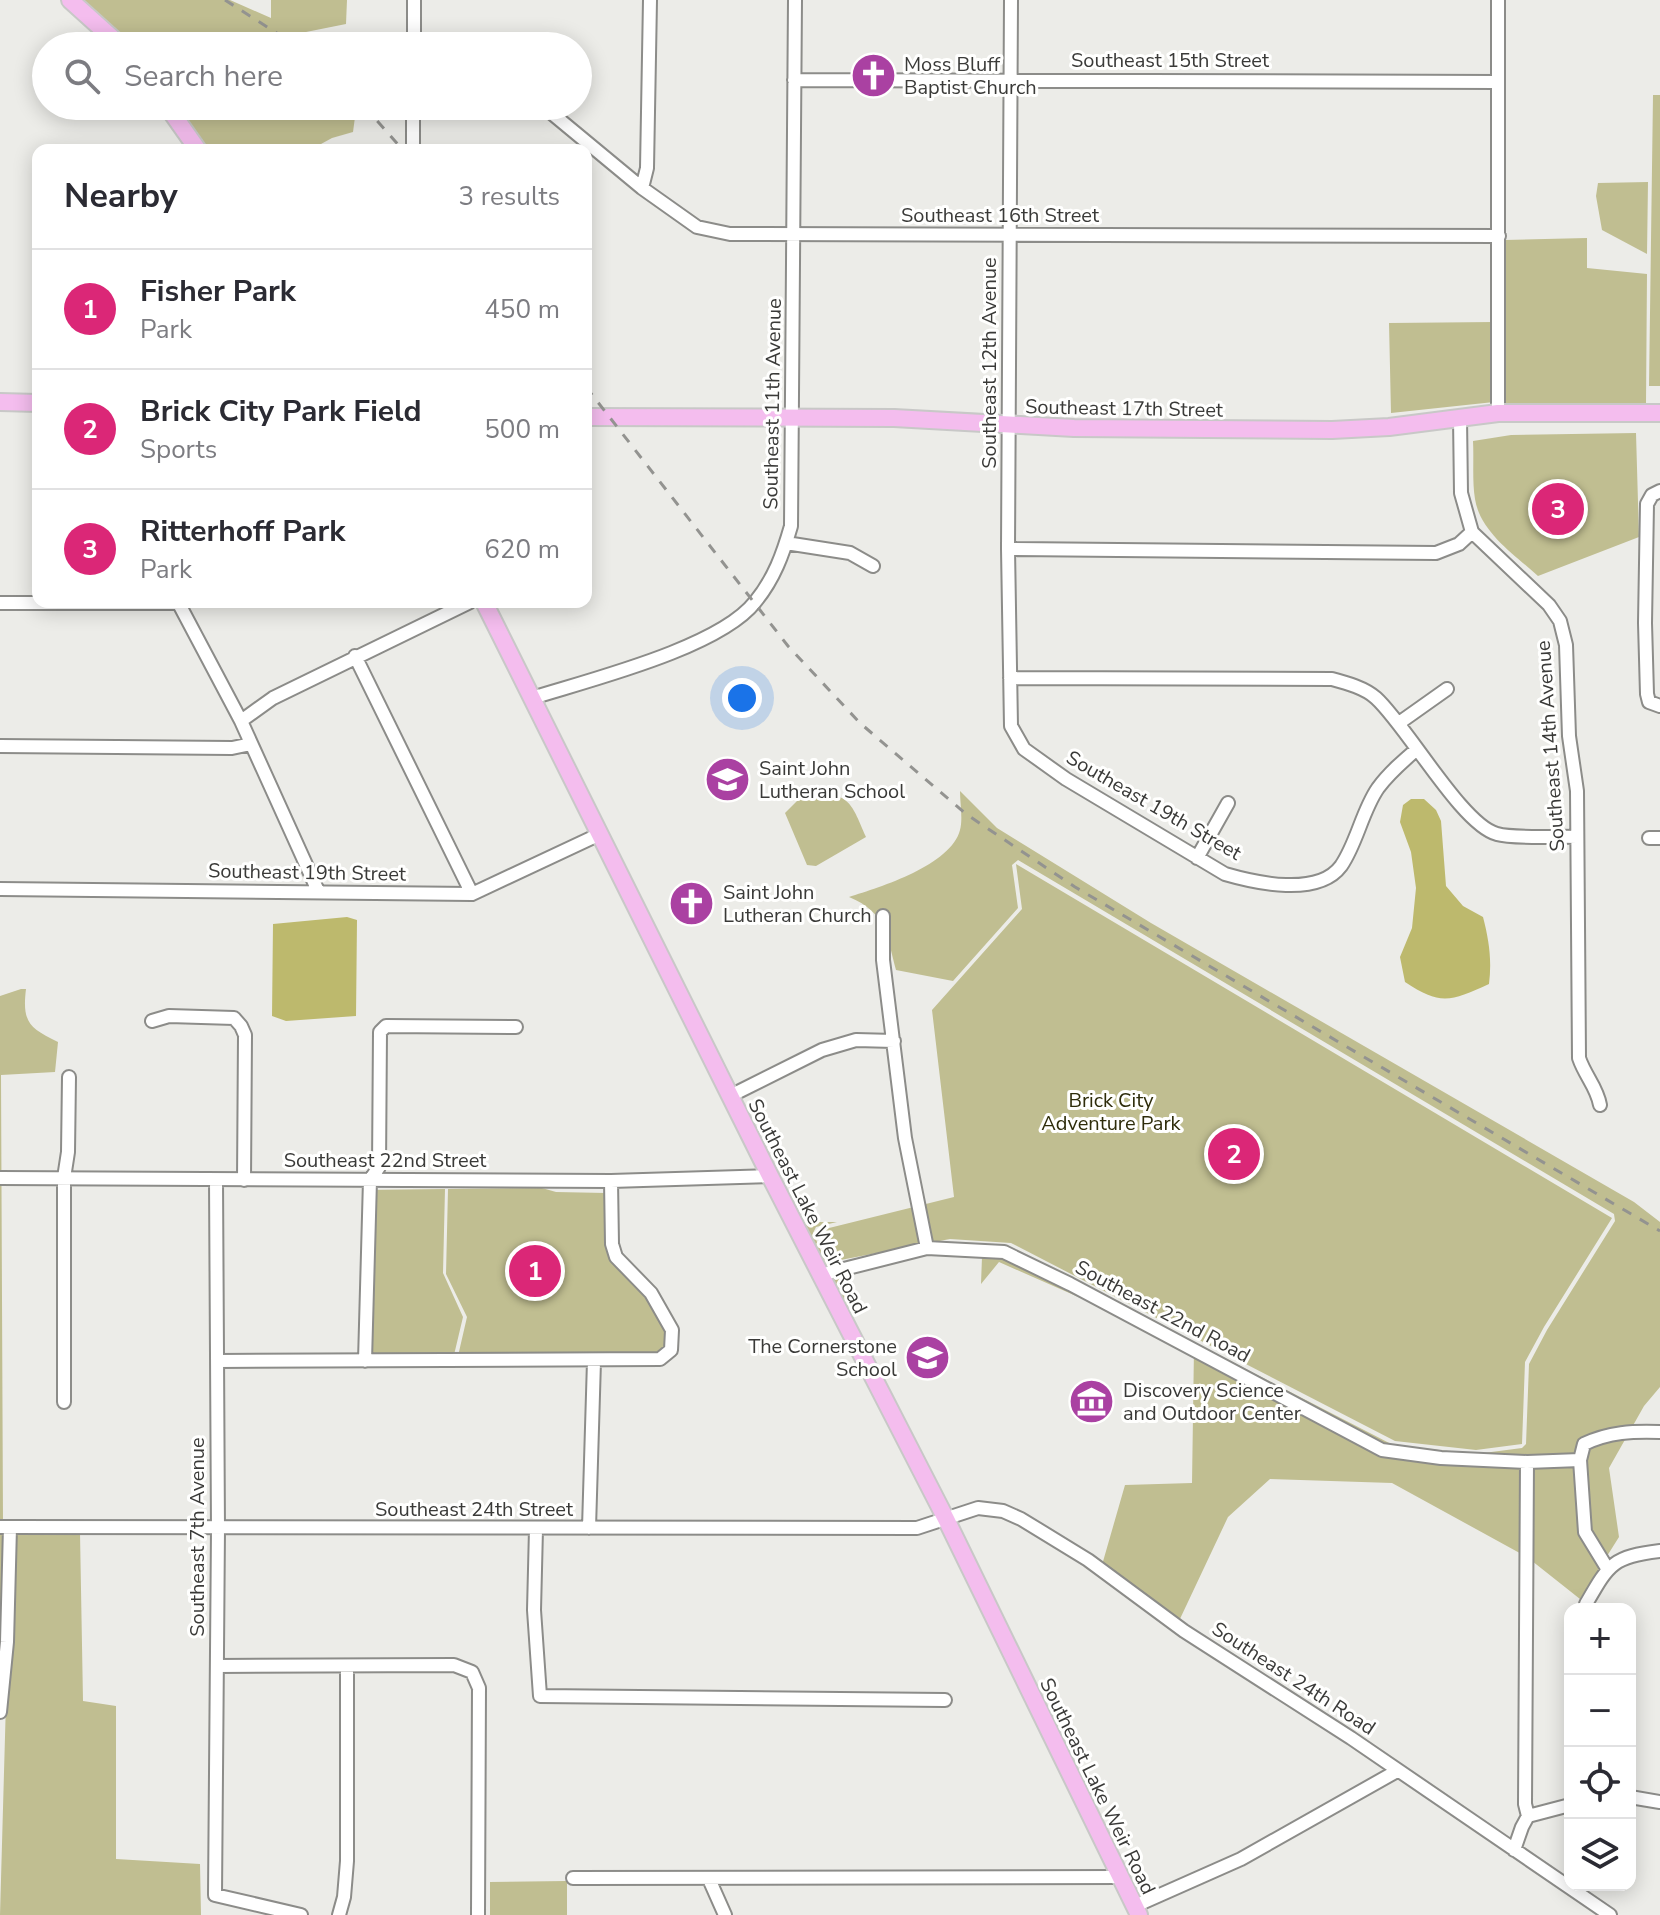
<!DOCTYPE html>
<html lang="en">
<head>
<meta charset="utf-8">
<style>
	body { margin:0; font-family:"Nunito Sans",sans-serif; background:#f2f2f3; color:#2b2b33 }
	.controls { position:absolute; right:24px; bottom:24px; display:grid; overflow:hidden; border-radius:16px; box-shadow:0 4px 20px #0003 }
	.controls button { width:72px; height:72px; display:grid; place-items:center; padding:0; border:0; border-bottom:2px solid #e1e1e2; background:#fff; color:#2b2b33; font:40px sans-serif }
	.you { position:absolute; left:742px; top:698px; width:28px; height:28px; margin:-20px; border:6px solid #fff; border-radius:50%; background:#1a73e8; box-shadow:0 0 0 12px #1a73e833 }
	.badge { display:grid; place-items:center; width:52px; height:52px; border-radius:50%; background:#db2777; color:#fff; font-size:26px; font-weight:700 }
	.pin { position:absolute; translate:-50% -50%; border:4px solid #fff; box-shadow:0 2px 8px #0006 }
	.list { margin:0; padding:0; list-style:none }
	h2 { display:flex; justify-content:space-between; align-items:center; height:104px; margin:0; padding:0 32px; font-size:34px }
	h2 small { font-size:26px; font-weight:400; color:#7c7c81 }
	.list li { display:grid; grid-template-columns:52px 1fr auto; gap:24px; align-items:center; box-sizing:border-box; height:120px; padding:0 32px; border-top:2px solid #e1e1e2 }
	.list b { display:block; font-size:30px; white-space:nowrap }
	.list p { margin:0; font-size:26px; white-space:nowrap; color:#7c7c81 }
	.list em { font-size:26px; font-style:normal; color:#7c7c81 }
	.icon { flex:none; width:44px; height:44px; fill:none; stroke:currentColor; stroke-width:2; stroke-linecap:round; stroke-linejoin:round }
	.map { position:relative; flex:none; width:1660px; height:1915px; overflow:hidden }
	.search { position:absolute; background:#fff; box-shadow:0 4px 20px #0003; left:32px; top:32px; width:560px; height:88px; display:flex; align-items:center; gap:20px; box-sizing:border-box; padding:0 28px; border-radius:44px; color:#7c7c81; font-size:30px }
	.panel { position:absolute; background:#fff; box-shadow:0 4px 20px #0003; left:32px; top:144px; width:560px; height:464px; border-radius:16px }
	.map>svg:first-child { display:block }
	.green { fill:#c0be91 }
	.water { fill:#bdb96d }
	.lines { fill:none; stroke-linecap:round; stroke-linejoin:round }
	.minor-casing { stroke:#8c8c89; stroke-width:16 }
	.major-casing { stroke:#c8c8c7; stroke-width:20 }
	.minor { stroke:#fff; stroke-width:12 }
	.major { stroke:#f4bdee; stroke-width:16 }
	.rail { stroke:#939390; stroke-width:3; stroke-dasharray:10 10; stroke-linecap:butt }
	.labels { text-anchor:middle; stroke-width:6; stroke-linejoin:round; paint-order:stroke }
	.street-label { font-size:20px; fill:#3a3a38; stroke:#fffffe }
	.poi-label { font-size:20px; fill:#3a3a38; stroke:#fffffe; text-anchor:start }
	.park-label { font-size:20px; fill:#2e2c0a; stroke:#fffffe }
</style>
</head>
<body>
<div class="map">
<svg width="1660" height="1915" viewBox="0 0 1660 1915">
	<rect width="100%" height="100%" fill="#ecece8"/>
	<path class="green" d="M78 0H230L271 18V0H347L346 24 306 32 307 46H128Z
		M1653 95H1660V386H1649Z
		M173 106H363L355 117 353 132 332 138 310 150H204Z
		M1648 182 1647 254 1602 230 1596 196 1598 183Z
		M1587 238V268L1647 274 1646 403H1503L1505 240Z
		M1494 322V402L1391 413 1389 323Z
		M1636 433 1639 537 1538 576C1515 555 1480 532 1475 499 1472 481 1474 460 1473 441L1511 435Z
		M960 791 997 828 1151 923 1634 1202 1660 1222V1387L1644 1406 1609 1468 1619 1537 1580 1599 1527 1557 1392 1483 1270 1479 1228 1517 1179 1621 1102 1565 1125 1485 1192 1483 1194 1348 999 1262 981 1284 982 1257 941 1250 841 1276 838 1282 850 1306H842L799 1222H837L816 1227 813 1233 827 1264 831 1267 950 1244 1010 1247 1393 1445 1476 1454 1522 1448 1526 1444 1529 1364 1547 1330 1615 1221 1614 1214 1018 860 1012 865 1018 908 953 981 896 970C887 936 886 912 849 897 881 887 951 865 960 830 963 819 960 803 960 791Z
		M805 793C849 793 850 799 866 837L816 866 807 865 785 813Z
		M1016 864 1612 1218 1544 1327 1525 1362 1522 1444 1476 1450 1395 1441 1011 1243 950 1239 830 1262 817 1231 954 1197 932 1010 1022 909Z
		M21 989H26C22 1022 29 1028 58 1042L55 1072 1 1075 3 1522H0V996Z
		M542 1188 556 1192 606 1193V1246C625 1268 680 1323 664 1351L655 1354 458 1356 467 1317 446 1274 448 1189Z
		M445 1189 443 1273 463 1317 454 1355 363 1360 364 1190Z
		M0 1532 80 1533 83 1701 116 1706V1859L200 1864 201 1915H0L8 1630 0 1629Z
		M567 1881V1915H490V1882Z"/>
	<path class="water" d="M1411 799H1424L1436 810 1441 821 1446 886 1463 906 1483 917C1489 940 1492 960 1489 984 1451 1001 1441 1006 1405 982L1400 957 1412 928 1416 888 1411 852 1400 822 1403 805Z
		M347 917 357 920 356 1016 286 1021 272 1016 273 924Z"/>
	<g class="lines">
		<defs>
			<path id="minor" d="M1011 0 1008 549 1011 726 1024 749 1066 779 1225 874C1256 883 1318 897 1341 866 1357 843 1362 811 1378 788 1389 773 1403 761 1417 749
				M1498 0V413
				M414 46V0
				M794 80 1498 82
				M543 106 642 188 697 227 730 234 1499 236
				M413 150V106
				M642 188 647 168 650 0
				M1460 418 1461 493 1472 532 1549 605 1560 621 1566 645 1569 736 1577 791 1579 1058C1585 1076 1597 1087 1600 1105
				M1660 491 1652 495 1647 504 1645 623 1647 694 1649 702 1660 706
				M786 543 850 553 873 566
				M1008 549 1436 553 1459 544 1472 532
				M178 602 241 721 318 891
				M0 603H179
				M355 656 472 894
				M1010 678 1332 679C1347 683 1365 688 1376 698 1407 726 1462 825 1497 834 1514 839 1557 836 1577 837
				M532 698C589 680 719 648 755 602 774 579 783 554 791 526L795 0
				M241 721 273 698 470 602
				M1399 723 1447 689
				M0 746 232 748 251 744
				M1649 838H1660
				M1197 858 1228 803
				M0 889 472 894 600 834
				M883 916V960L905 1138 927 1248
				M152 1021 169 1016 234 1018 241 1026 245 1035 244 1180
				M730 1096 822 1050 856 1040 894 1041
				M0 1178 611 1181 770 1176
				M216 1180 218 1529 215 1895 301 1915
				M820 1275 927 1248 1004 1252 1070 1284 1382 1450 1441 1458 1527 1462 1580 1460 1585 1532 1607 1568
				M217 1361 660 1359 671 1350 672 1330 651 1293 616 1257 612 1244 611 1181
				M365 1361 370 1180 379 1167 380 1032 386 1026 516 1027
				M64 1402V1178L68 1152 69 1077
				M1580 1460 1584 1444C1609 1432 1633 1431 1660 1432
				M1527 1462 1525 1804 1528 1816
				M0 1527 917 1528 978 1508 1003 1511 1021 1519 1088 1560 1184 1631 1351 1738 1610 1915
				M589 1528 594 1361
				M536 1529 534 1610 540 1696 945 1700
				M1586 1609V1604C1609 1564 1612 1557 1660 1551
				M217 1666 454 1665 472 1672 479 1688 478 1915
				M0 1712 7 1642 10 1527
				M1630 1797 1660 1802
				M1514 1850 1522 1827 1528 1816 1570 1805
				M573 1878 1120 1877
				M709 1879 725 1915
				M1135 1906 1241 1859 1397 1771
				M339 1915 344 1897 347 1861V1666"/>
			<path id="major" d="M70 0 121 46
				M167 106 198 150
				M0 402 38 403
				M586 417 894 418 1074 428 1332 430 1389 427 1498 413H1660
				M484 602 770 1176 946 1519 1139 1915"/>
		</defs>
		<use href="#minor" class="minor-casing"/>
		<use href="#major" class="major-casing"/>
		<use href="#minor" class="minor"/>
		<use href="#major" class="major"/>
		<path class="rail" d="M225 0 297 46
			M364 106 403 150
			M586 387 788 646 860 723 966 814 1075 887 1660 1231"/>
	</g>
	<defs>
		<symbol id="church-disc" viewBox="-11 -11 22 22"><circle r="9.5" fill="#aa41a2" stroke="#fffffe"/><path d="M-1.2-6h2.4v3.5h3.3v2.4h-3.3V6h-2.4V-.1h-3.3v-2.4h3.3Z" fill="#fff"/></symbol>
		<symbol id="school-disc" viewBox="-11 -11 22 22"><circle r="9.5" fill="#aa41a2" stroke="#fffffe"/><path d="M0-5L7-2L0 1L-7-2ZM-4 1L0 2.5L4 1V4Q0 6-4 4Z" fill="#fff"/></symbol>
		<symbol id="museum-disc" viewBox="-11 -11 22 22"><circle r="9.5" fill="#aa41a2" stroke="#fffffe"/><path d="M0-6L6-3V-2H-6V-3ZM-5-1h2V3h-2ZM-1-1h2V3h-2ZM3-1h2V3H3ZM-6 4H6V6H-6Z" fill="#fff"/></symbol>
	</defs>
	<g fill-rule="evenodd">
		<use href="#church-disc" x="848" y="50" width="51" height="51"/>
		<use href="#school-disc" x="702" y="754" width="51" height="51"/>
		<use href="#church-disc" x="666" y="878" width="51" height="51"/>
		<use href="#school-disc" x="902" y="1332" width="51" height="51"/>
		<use href="#museum-disc" x="1066" y="1376" width="51" height="51"/>
	</g>
	<g class="labels">
		<g class="street-label">
			<text x="1170" y="67">Southeast 15th Street</text>
			<text x="1000" y="222">Southeast 16th Street</text>
			<text transform="translate(989 363) rotate(-90)" y="7">Southeast 12th Avenue</text>
			<text transform="translate(772 404) rotate(-89)" y="7">Southeast 11th Avenue</text>
			<text transform="translate(1124 408) rotate(1)" y="7">Southeast 17th Street</text>
			<text transform="translate(1550 746) rotate(-94)" y="7">Southeast 14th Avenue</text>
			<text transform="translate(1154 805) rotate(30)" y="7">Southeast 19th Street</text>
			<text transform="translate(307 872) rotate(1)" y="7">Southeast 19th Street</text>
			<text x="385" y="1167">Southeast 22nd Street</text>
			<text transform="translate(808 1206) rotate(63)" y="7">Southeast Lake Weir Road</text>
			<text transform="translate(1163 1311) rotate(28)" y="7">Southeast 22nd Road</text>
			<text x="474" y="1516">Southeast 24th Street</text>
			<text transform="translate(197 1537) rotate(-90)" y="7">Southeast 7th Avenue</text>
			<text transform="translate(1294 1678) rotate(33)" y="7">Southeast 24th Road</text>
			<text transform="translate(1098 1786) rotate(64)" y="7">Southeast Lake Weir Road</text>
		</g>
		<g class="poi-label">
			<text x="904" y="71">Moss Bluff<tspan x="904" dy="23">Baptist Church</tspan></text>
			<text x="759" y="775">Saint John<tspan x="759" dy="23">Lutheran School</tspan></text>
			<text x="723" y="899">Saint John<tspan x="723" dy="23">Lutheran Church</tspan></text>
			<text x="897" y="1353" text-anchor="end">The Cornerstone<tspan x="897" dy="23">School</tspan></text>
			<text x="1123" y="1397">Discovery Science<tspan x="1123" dy="23">and Outdoor Center</tspan></text>
		</g>
		<g class="park-label">
			<text x="1111" y="1107">Brick City<tspan x="1111" dy="23">Adventure Park</tspan></text>
		</g>
	</g>
</svg>
<div class="controls">
<button>+</button>
<button>−</button>
<button><svg class="icon" aria-label="locate" viewBox="0 0 24 24"><circle cx="12" cy="12" r="6"/><path d="M12 2v4M12 18v4M2 12h4M18 12h4"/></svg></button>
<button><svg class="icon" aria-label="layers" viewBox="0 0 24 24"><path d="M12 4l9 5-9 5-9-5zM3 14l9 5 9-5"/></svg></button>
</div>
<div class="you"></div>
<div class="pin badge" style="left:535px;top:1271px">1</div>
<div class="pin badge" style="left:1234px;top:1154px">2</div>
<div class="pin badge" style="left:1558px;top:509px">3</div>
<div class="search"><svg class="icon" aria-label="search" viewBox="0 0 24 24"><circle cx="10" cy="10" r="6"/><path d="M15 15l6 6"/></svg>Search here</div>
<section class="panel">
<h2>Nearby<small>3 results</small></h2>
<ul class="list">
<li><span class="badge">1</span><div><b>Fisher Park</b><p>Park</p></div><em>450 m</em></li>
<li><span class="badge">2</span><div><b>Brick City Park Field</b><p>Sports</p></div><em>500 m</em></li>
<li><span class="badge">3</span><div><b>Ritterhoff Park</b><p>Park</p></div><em>620 m</em></li>
</ul>
</section>
</div>
</body>
</html>
